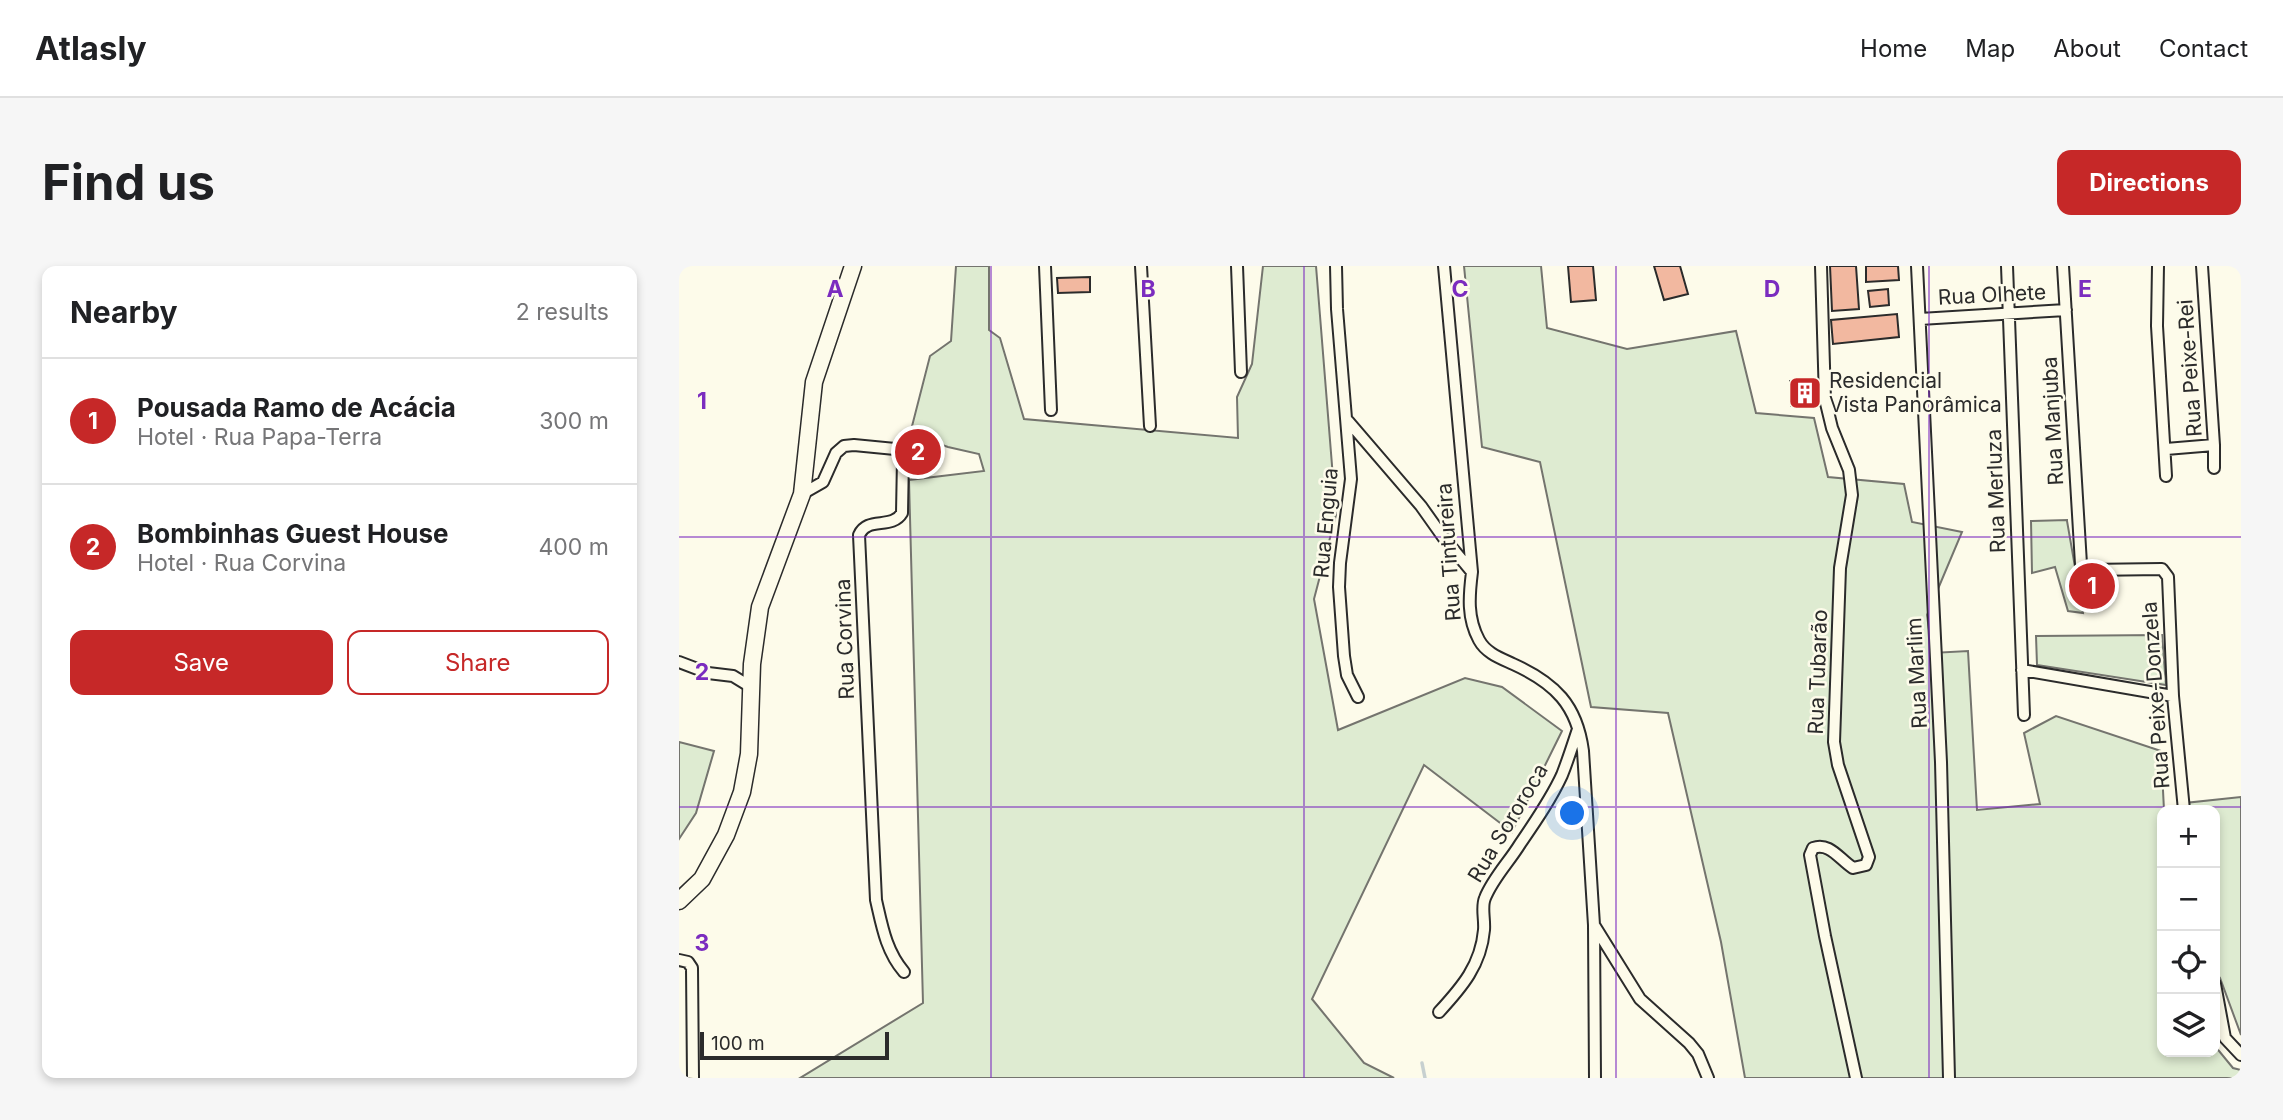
<!DOCTYPE html>
<html lang="en">
<head>
<meta charset="utf-8">
<style>
	body { margin:0; font-family:Inter,sans-serif; background:#f6f6f6; color:#202124 }
	.controls { position:absolute; right:21px; bottom:21px; display:grid; overflow:hidden; border-radius:14px; box-shadow:0 4px 10px #0003 }
	.controls button { width:63px; height:63px; display:grid; place-items:center; padding:0; border:0; border-bottom:2px solid #e0e0e0; background:#fff; color:#202124; font:35px sans-serif }
	.scale { position:absolute; left:21px; bottom:18px; width:189px; box-sizing:border-box; padding-left:7px; border:4px solid #2b2b2b; border-top:0; font-size:19px; line-height:24px; white-space:nowrap; color:#2b2b2b; -webkit-text-stroke:5px #fdfbea; paint-order:stroke }
	.you { position:absolute; left:894px; top:548px; width:24px; height:24px; margin:-18px; border:5px solid #fff; border-radius:50%; background:#1a73e8; box-shadow:0 0 0 10px #1a73e833 }
	.badge { display:grid; place-items:center; width:46px; height:46px; border-radius:50%; background:#c62828; color:#fff; font-size:23px; font-weight:700 }
	.pin { position:absolute; translate:-50% -50%; border:4px solid #fff; box-shadow:0 2px 7px #0006 }
	.list { margin:0; padding:0; list-style:none }
	h2 { display:flex; justify-content:space-between; align-items:center; height:91px; margin:0; padding:0 28px; font-size:30px }
	h2 small { font-size:23px; font-weight:400; color:#757577 }
	.list li { display:grid; grid-template-columns:46px 1fr auto; gap:21px; align-items:center; box-sizing:border-box; height:126px; padding:0 28px; border-top:2px solid #e0e0e0 }
	.list b { display:block; font-size:26px; white-space:nowrap }
	.list p { margin:0; font-size:23px; white-space:nowrap; color:#757577 }
	.list em { font-size:23px; font-style:normal; color:#757577 }
	.actions { display:flex; gap:14px; padding:21px 28px }
	.actions a { flex:1; padding:16px 0; border:2px solid #c62828; border-radius:14px; text-align:center; font-size:24px; color:#c62828 }
	.actions .main { background:#c62828; color:#fff }
	.icon { flex:none; width:38px; height:38px; fill:none; stroke:currentColor; stroke-width:2; stroke-linecap:round; stroke-linejoin:round }
	.map { position:relative; flex:none; width:1562px; height:812px; overflow:hidden; border-radius:14px }
	header { display:flex; align-items:center; gap:42px; box-sizing:border-box; height:98px; padding:0 35px; background:#fff; border-bottom:2px solid #e0e0e0 }
	header strong { font-size:33px }
	nav { display:flex; gap:38px; margin-inline-start:auto; font-size:24px }
	.intro { display:flex; align-items:center; justify-content:space-between; box-sizing:border-box; height:168px; padding:0 42px }
	h1 { margin:0; font-size:49px }
	.button { padding:18px 32px; border-radius:14px; background:#c62828; color:#fff; font-size:24px; font-weight:700 }
	main { display:flex; gap:42px; padding:0 42px }
	aside { flex:1; background:#fff; border-radius:14px; box-shadow:0 4px 10px #0003 }
	.map>svg:first-child { display:block }
	.green { fill:#deebd1; stroke:#74746e; stroke-width:2 }
	.lines { fill:none; stroke-linecap:round; stroke-linejoin:round }
	.stream { stroke:#c7d0d0; stroke-width:3.5 }
	.building { fill:#f2b8a0; stroke:#2b2b2b; stroke-width:2 }
	.minor-casing { stroke:#2b2b2b; stroke-width:14 }
	.secondary-casing { stroke:#2b2b2b; stroke-width:19 }
	.minor { stroke:#fdfbea; stroke-width:10 }
	.secondary { stroke:#fdfbea; stroke-width:16 }
	.grid { fill:none; stroke:#7b2cbf; stroke-width:2; stroke-opacity:0.55 }
	.labels { text-anchor:middle; stroke-width:5; stroke-linejoin:round; paint-order:stroke }
	.street-label { font-size:21px; fill:#2b2b2b; stroke:#fdfbea }
	.poi-label { font-size:21px; fill:#2b2b2b; stroke:#fdfbea; text-anchor:start }
	.grid-label { font-size:23px; text-anchor:middle; font-weight:bold; fill:#7b2cbf; stroke:#fdfbea; stroke-width:5; stroke-linejoin:round; paint-order:stroke }
</style>
</head>
<body>
<header>
<strong>Atlasly</strong>
<nav><a>Home</a><a>Map</a><a>About</a><a>Contact</a></nav>
</header>
<div class="intro"><h1>Find us</h1><a class="button">Directions</a></div>
<main>
<aside>
<h2>Nearby<small>2 results</small></h2>
<ul class="list">
<li><span class="badge">1</span><div><b>Pousada Ramo de Acácia</b><p>Hotel · Rua Papa-Terra</p></div><em>300 m</em></li>
<li><span class="badge">2</span><div><b>Bombinhas Guest House</b><p>Hotel · Rua Corvina</p></div><em>400 m</em></li>
</ul>
<div class="actions"><a class="main">Save</a><a>Share</a></div>
</aside>
<div class="map">
<svg width="1562" height="812" viewBox="0 0 1562 812">
	<rect width="100%" height="100%" fill="#fdfbea"/>
	<path class="green" d="M277 0H310V64L321 72 345 153 559 172 558 131 573 98 584 0H637L657 249 635 333 659 464 786 412 823 421 883 465 833 566 745 499 633 733 685 797 715 812H121L244 737 230 214 305 205 300 188 269 181 231 168 251 90 272 75Z
		M785 0H862L868 62 948 83 1057 65 1077 147 1135 152 1149 211 1225 218 1233 256 1283 266 1248 349 1253 387 1289 385 1298 544 1361 538 1345 467 1377 450 1482 485 1485 544 1483 786H1536V780L1554 802 1562 804V812H1066L1042 676 989 447 912 441 861 196 803 181Z
		M1388 254V255L1404 347 1389 345 1376 301 1353 307 1352 255Z
		M1483 369 1487 419 1358 399 1357 370Z
		M0 476 35 485 17 547 0 573Z
		M1562 531V769L1541 712 1536 705V544H1507L1506 537Z"/>
	<g class="lines">
		<path class="stream" d="M743 797 746 812"/>
	</g>
	<path class="building" d="M889 0H914L917 34 892 36Z
		M975 0H1001L1009 28 985 34Z
		M1151 0H1177L1180 43 1153 45Z
		M1187 0H1219L1220 14 1187 16Z
		M411 11V26L379 27 378 12Z
		M1209 23 1210 39 1191 41 1189 25Z
		M1218 48 1220 71 1154 78 1152 54Z
		M1141 114V140H1112L1111 115Z"/>
	<g class="lines">
		<defs>
			<path id="minor" d="M366 0 372 144
				M462 0 471 160
				M558 0 562 106
				M657 0 658 43 672 213 661 297 660 321 665 390 668 409 679 431
				M765 0 793 306C790 330 788 352 800 374 807 387 821 392 834 398 876 417 898 439 904 485L915 659 916 812
				M1142 0 1146 133 1153 162 1170 204 1173 229 1161 302 1155 476 1159 499 1190 591 1187 599 1174 602C1160 593 1151 576 1134 582L1131 589 1146 670 1177 812
				M1238 0 1262 496 1270 812
				M1328 0 1345 449
				M1384 0 1402 298 1408 304 1483 303 1489 311 1494 430 1505 544
				M1479 0 1478 60 1487 210
				M1523 0 1535 179V202
				M1241 53 1387 44
				M669 155 742 240 764 271 793 306
				M1487 183 1535 179
				M123 228 144 216 157 187 165 180 175 179 216 183 224 193 223 247C213 264 188 250 180 269L197 634C203 660 207 685 225 706
				M0 396 29 407 54 410 72 421
				M1343 404 1494 430
				M915 659 961 733 1010 777 1019 788 1029 812
				M0 694 9 696 13 702 14 812
				M1536 718 1546 772 1562 789
				M760 746C783 721 802 699 805 664 806 653 802 641 806 632 814 612 830 596 841 578 856 556 872 533 883 509 889 494 894 478 899 463"/>
			<path id="secondary" d="M0 635 23 613 47 569 63 526 70 488 73 398 81 341 123 228 135 116 174 0"/>
		</defs>
		<use href="#minor" class="minor-casing"/>
		<use href="#secondary" class="secondary-casing"/>
		<use href="#minor" class="minor"/>
		<use href="#secondary" class="secondary"/>
	</g>
	<path class="grid" d="M312 0V812M625 0V812M937 0V812M1250 0V812M0 271H1562M0 541H1562"/>
	<defs>
		<symbol id="building-square" viewBox="-11 -11 22 22"><rect x="-9" y="-9" width="18" height="18" rx="4" fill="#c62828" stroke="#fdfbea"/><path d="M-4-6H4V6H1V3H-1V6H-4ZM-2.5-4.3h1.7v1.8h-1.7ZM.8-4.3h1.7v1.8H.8ZM-2.5-1h1.7V.8h-1.7ZM.8-1h1.7V.8H.8Z" fill="#fff"/></symbol>
	</defs>
	<g fill-rule="evenodd">
		<use href="#building-square" x="1107" y="108" width="38" height="38"/>
	</g>
	<g class="labels">
		<g class="street-label">
			<text transform="translate(1313 29) rotate(-3)" y="7">Rua Olhete</text>
			<text transform="translate(1511 102) rotate(-94)" y="7">Rua Peixe-Rei</text>
			<text transform="translate(1374 155) rotate(-93)" y="7">Rua Manjuba</text>
			<text transform="translate(1317 225) rotate(-92)" y="7">Rua Merluza</text>
			<text transform="translate(647 257) rotate(-85)" y="7">Rua Enguia</text>
			<text transform="translate(770 286) rotate(-94)" y="7">Rua Tintureira</text>
			<text transform="translate(166 373) rotate(-92)" y="7">Rua Corvina</text>
			<text transform="translate(1139 406) rotate(-88)" y="7">Rua Tubarão</text>
			<text transform="translate(1238 407) rotate(-93)" y="7">Rua Marlim</text>
			<text transform="translate(1477 429) rotate(-94)" y="7">Rua Peixe-Donzela</text>
			<text transform="translate(829 557) rotate(-59)" y="7">Rua Sororoca</text>
		</g>
		<g class="poi-label">
			<text x="1150" y="122">Residencial<tspan x="1150" dy="24">Vista Panorâmica</tspan></text>
		</g>
	</g>
	<g class="grid-label">
		<text x="156" y="31">A</text>
		<text x="469" y="31">B</text>
		<text x="781" y="31">C</text>
		<text x="1093" y="31">D</text>
		<text x="1406" y="31">E</text>
		<text x="23" y="143">1</text>
		<text x="23" y="414">2</text>
		<text x="23" y="685">3</text>
	</g>
</svg>
<div class="controls">
<button>+</button>
<button>−</button>
<button><svg class="icon" aria-label="locate" viewBox="0 0 24 24"><circle cx="12" cy="12" r="6"/><path d="M12 2v4M12 18v4M2 12h4M18 12h4"/></svg></button>
<button><svg class="icon" aria-label="layers" viewBox="0 0 24 24"><path d="M12 4l9 5-9 5-9-5zM3 14l9 5 9-5"/></svg></button>
</div>
<div class="scale">100 m</div>
<div class="you"></div>
<div class="pin badge" style="left:1413px;top:320px">1</div>
<div class="pin badge" style="left:239px;top:186px">2</div>
</div>
</main>
</body>
</html>
